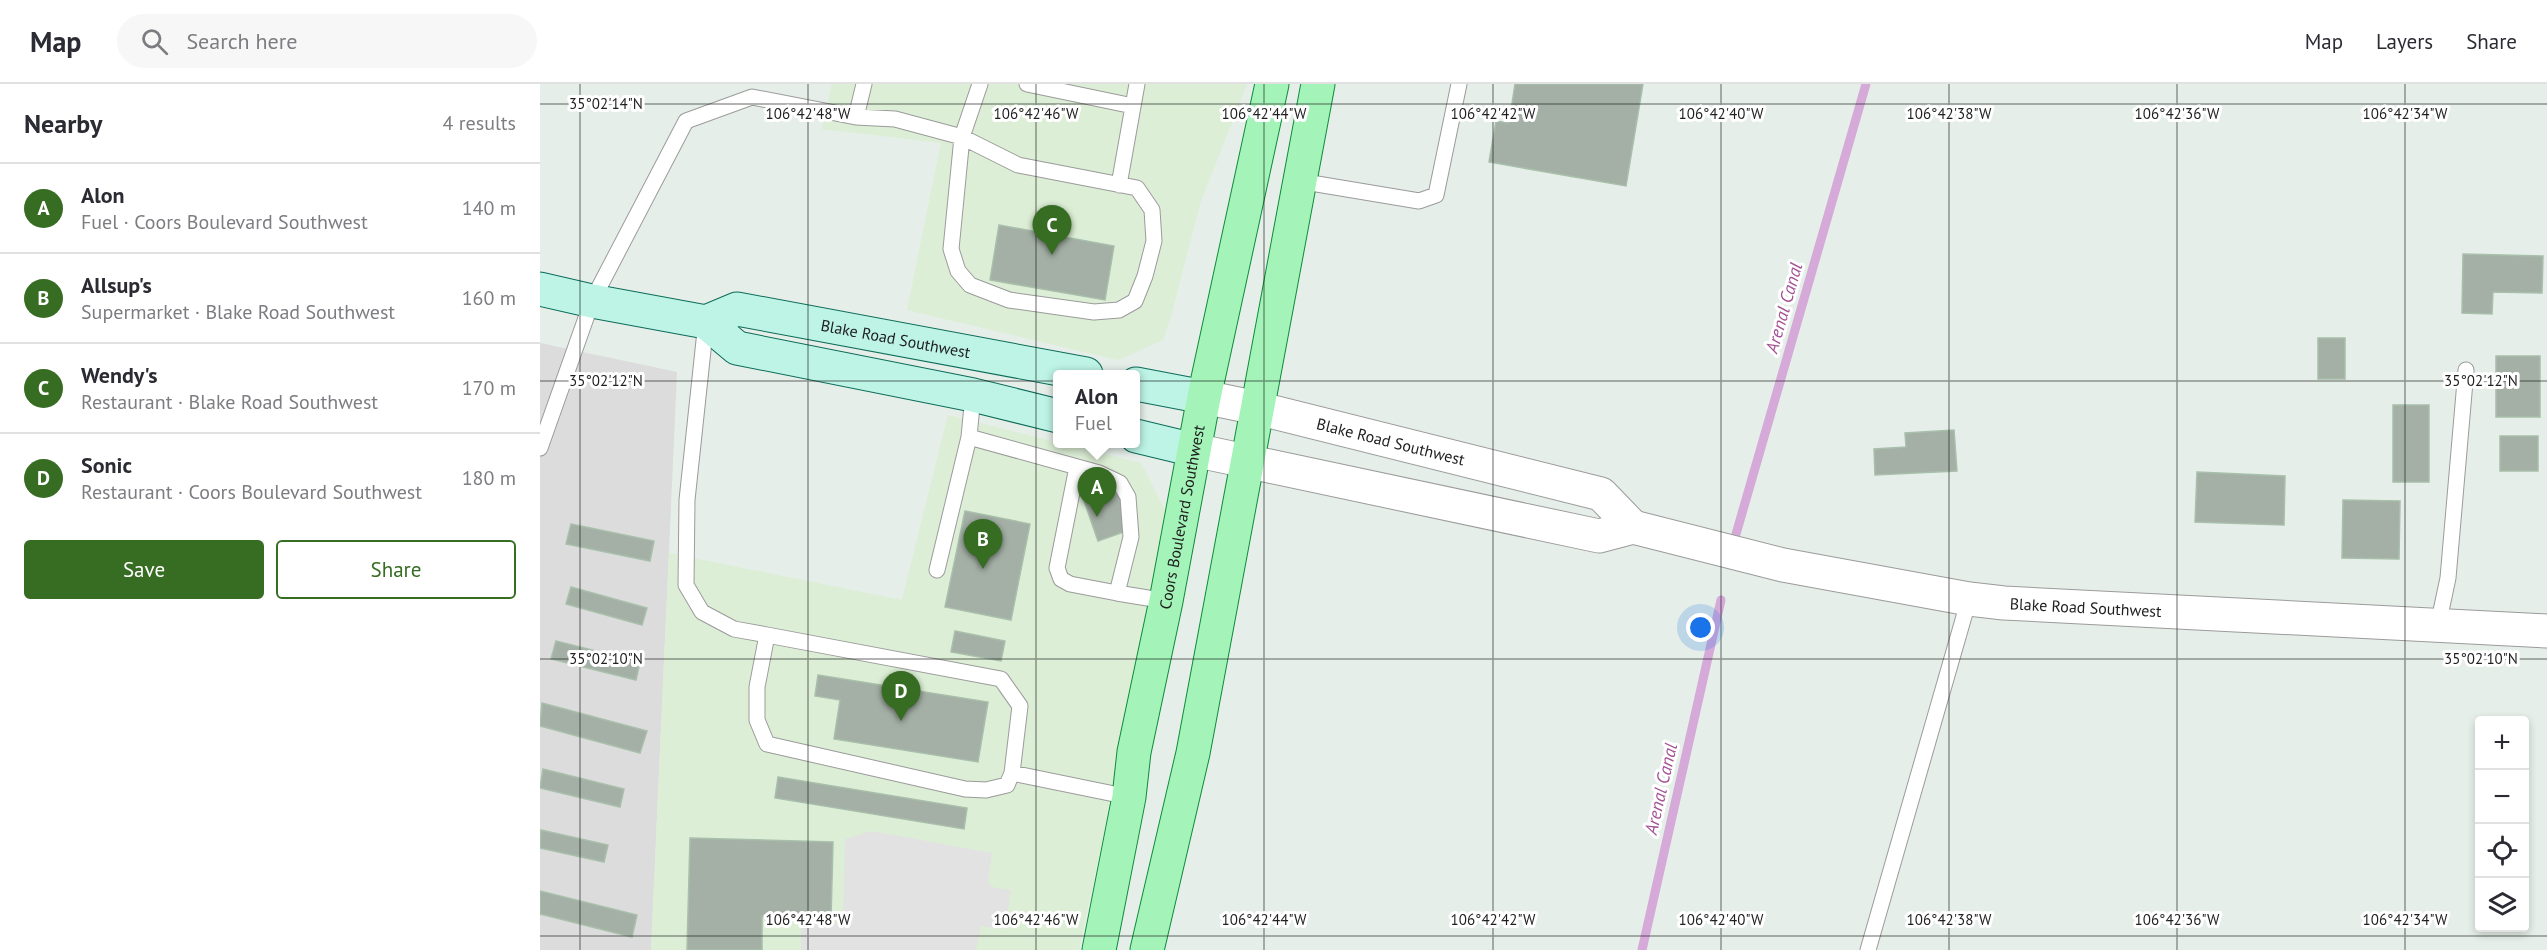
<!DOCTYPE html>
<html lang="en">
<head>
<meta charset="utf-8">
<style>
	body { margin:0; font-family:"PT Sans",sans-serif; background:#f7f7f7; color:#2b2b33 }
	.controls { position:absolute; right:18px; bottom:18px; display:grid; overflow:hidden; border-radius:6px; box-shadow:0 3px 9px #0003 }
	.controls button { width:54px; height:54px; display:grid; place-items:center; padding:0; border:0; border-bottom:2px solid #e1e1e2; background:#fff; color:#2b2b33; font:30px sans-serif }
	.you { position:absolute; left:1161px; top:544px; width:21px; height:21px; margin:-15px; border:4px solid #fff; border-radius:50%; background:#1a73e8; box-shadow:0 0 0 9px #1a73e833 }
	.badge { display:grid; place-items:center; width:39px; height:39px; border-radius:50%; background:#376c23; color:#fff; font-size:20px; font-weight:700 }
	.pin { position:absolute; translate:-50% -50px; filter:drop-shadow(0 2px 3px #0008) }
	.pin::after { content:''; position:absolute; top:32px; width:21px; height:18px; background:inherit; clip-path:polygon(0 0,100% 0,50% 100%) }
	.popup { position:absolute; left:513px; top:286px; width:87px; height:78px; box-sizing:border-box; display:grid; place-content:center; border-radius:6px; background:#fff; filter:drop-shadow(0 2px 4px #0005); font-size:20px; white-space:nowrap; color:#7c7c81 }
	.popup b { font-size:22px; color:#2b2b33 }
	.popup::after { content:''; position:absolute; left:50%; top:100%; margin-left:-12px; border:12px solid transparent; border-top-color:#fff }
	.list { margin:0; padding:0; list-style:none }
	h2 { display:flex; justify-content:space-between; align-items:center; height:78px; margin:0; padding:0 24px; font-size:26px }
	h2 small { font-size:20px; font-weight:400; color:#7c7c81 }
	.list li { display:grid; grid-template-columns:39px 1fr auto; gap:18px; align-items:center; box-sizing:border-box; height:90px; padding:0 24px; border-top:2px solid #e1e1e2 }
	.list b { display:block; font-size:22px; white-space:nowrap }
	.list p { margin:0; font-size:20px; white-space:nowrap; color:#7c7c81 }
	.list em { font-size:20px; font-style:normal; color:#7c7c81 }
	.actions { display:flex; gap:12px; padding:18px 24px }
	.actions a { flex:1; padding:14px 0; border:2px solid #376c23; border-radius:6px; text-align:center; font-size:21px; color:#376c23 }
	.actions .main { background:#376c23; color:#fff }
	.icon { flex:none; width:33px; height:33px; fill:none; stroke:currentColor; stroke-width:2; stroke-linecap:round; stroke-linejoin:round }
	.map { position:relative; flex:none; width:2007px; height:866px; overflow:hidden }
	header { display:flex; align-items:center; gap:36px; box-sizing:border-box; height:84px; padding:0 30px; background:#fff; border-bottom:2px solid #e1e1e2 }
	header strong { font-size:28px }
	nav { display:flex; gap:33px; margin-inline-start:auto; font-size:21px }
	.search { width:420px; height:54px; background:#f7f7f7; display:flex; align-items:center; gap:15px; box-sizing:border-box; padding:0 21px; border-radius:33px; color:#7c7c81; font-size:22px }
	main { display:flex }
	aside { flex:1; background:#fff }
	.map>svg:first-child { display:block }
	.residential { fill:#dbdcdb }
	.commercial { fill:#dceed5 }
	.parking { fill:#e2e2e2 }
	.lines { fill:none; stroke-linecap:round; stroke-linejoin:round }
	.stream { stroke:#d5a9d8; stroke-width:9 }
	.building { fill:#a4b0a6; stroke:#a8bfab; stroke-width:1.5 }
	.service-casing { stroke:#9b9b9b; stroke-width:17 }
	.tertiary-casing { stroke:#9b9b9b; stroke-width:35 }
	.secondary-casing { stroke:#0d6c5a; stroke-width:35 }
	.primary-casing { stroke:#0c8c3a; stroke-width:35 }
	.service { stroke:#fff; stroke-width:15 }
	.tertiary { stroke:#fff; stroke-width:33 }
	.secondary { stroke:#bdf4e6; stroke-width:33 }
	.primary { stroke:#a4f4b9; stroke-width:33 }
	.ticks { fill:none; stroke:#1e1e1e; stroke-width:1.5; stroke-opacity:0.45 }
	.labels { text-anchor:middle; stroke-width:6; stroke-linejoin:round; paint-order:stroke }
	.street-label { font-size:16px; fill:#1e1e1e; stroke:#fff }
	.water-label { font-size:18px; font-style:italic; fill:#a65296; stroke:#fff }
	.ticks-label { font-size:15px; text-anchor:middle; fill:#1e1e1e; stroke:#fff; stroke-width:6; stroke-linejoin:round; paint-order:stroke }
</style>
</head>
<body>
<header>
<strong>Map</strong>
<div class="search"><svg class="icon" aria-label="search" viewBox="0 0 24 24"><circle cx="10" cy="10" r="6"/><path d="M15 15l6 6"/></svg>Search here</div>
<nav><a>Map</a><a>Layers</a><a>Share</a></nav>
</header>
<main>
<aside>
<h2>Nearby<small>4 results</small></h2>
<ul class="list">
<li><span class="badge">A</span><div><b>Alon</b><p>Fuel · Coors Boulevard Southwest</p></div><em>140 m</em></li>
<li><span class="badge">B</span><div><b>Allsup's</b><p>Supermarket · Blake Road Southwest</p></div><em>160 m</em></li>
<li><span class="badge">C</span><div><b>Wendy's</b><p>Restaurant · Blake Road Southwest</p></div><em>170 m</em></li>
<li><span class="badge">D</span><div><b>Sonic</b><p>Restaurant · Coors Boulevard Southwest</p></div><em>180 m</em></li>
</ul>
<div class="actions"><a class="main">Save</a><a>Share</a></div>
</aside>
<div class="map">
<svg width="2007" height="866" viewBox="0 0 2007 866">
	<rect width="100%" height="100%" fill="#e5eee8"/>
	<path class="residential" d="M0 259 137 288 111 866H0Z"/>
	<path class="commercial" d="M292 0H707L660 120 631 232 623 256 578 276 367 226 401 59 282 45Z
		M408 331 601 379 630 436 539 866H111L129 469 362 516Z"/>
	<path class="parking" d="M332 747 452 769 448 798 452 803 471 806 465 845 441 842 436 866H261V838H303L305 755Z"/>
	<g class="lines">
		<path class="stream" d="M1194 457 1326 0
			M1102 866 1181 516"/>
	</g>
	<path class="building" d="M975 0H1103L1086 102 949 78 956 37 969 39Z
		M459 141 574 162 565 216 450 196Z
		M1923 170 2003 172 2002 209 1953 208 1952 230 1922 229Z
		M1778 254H1805V295H1778Z
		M1956 272H2000V333H1956Z
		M1853 321H1889V398H1853Z
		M1414 346 1417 387 1335 391 1334 365 1366 363 1365 349Z
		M1960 352H1998V387H1960Z
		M1657 388 1745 392 1744 441 1655 438Z
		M575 396 592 445 558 457 541 408Z
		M1803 416 1860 417 1859 475 1802 474Z
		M425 427 490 440 471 536 405 523Z
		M31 440 114 457 110 477 26 460Z
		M31 503 107 524 102 541 26 520Z
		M415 547 465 557 461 577 411 568Z
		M16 557 100 578 96 596 11 575Z
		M278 591 448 618 438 678 294 655 300 616 275 612Z
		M2 619 107 647 100 669 0 642Z
		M3 685 84 705 80 723 0 704Z
		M238 693 427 724 424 745 235 714Z
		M1 746 68 761 64 778 0 764Z
		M150 754 293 758 291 835 222 833V866H147Z
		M0 807 97 831 92 853 0 830Z"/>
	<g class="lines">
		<defs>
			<path id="service" d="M487 0 593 22
				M316 33 355 35 422 53 478 81 597 104 612 126 614 157 605 192 595 217 579 226 554 228 469 216 430 201 418 187 411 165 422 53 440 0
				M759 97 879 117 896 111 919 0
				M579 101 597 0
				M166 238 147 416 146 501 162 528 194 545 227 551 461 595 480 622 472 689 467 701 446 706 425 705 227 660 217 636V603L227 551
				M429 353 559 389 580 399 588 413 591 453 577 509 626 517
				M0 364 52 217 146 37 212 13 316 33 324 0
				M537 383 517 484 521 495 530 500 577 509
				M397 486 429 353 433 311
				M1898 541 1908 494 1926 286
				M472 689 589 713
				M1328 866 1429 515"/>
			<g id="tertiary">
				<path id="s1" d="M664 313 717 324 1061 410 1093 443"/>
				<path id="s2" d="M654 366 1059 452 1093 443 1243 481 1429 515 1464 519 2007 547"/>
			</g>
			<g id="secondary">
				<path d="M0 205 52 217 166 238 197 264 433 311 518 332"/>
				<path id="s3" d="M166 238 197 225 546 290"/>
				<path d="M596 300 664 313"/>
				<path d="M596 352 654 366"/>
			</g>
			<g id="primary">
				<path id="s4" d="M559 866 589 713 594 668 626 517 664 313 732 0"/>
				<path d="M607 866 653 669 778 0"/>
			</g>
		</defs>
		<use href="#service" class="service-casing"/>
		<use href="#tertiary" class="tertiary-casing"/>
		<use href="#secondary" class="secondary-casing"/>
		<use href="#primary" class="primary-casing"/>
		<use href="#service" class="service"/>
		<use href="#tertiary" class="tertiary"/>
		<use href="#secondary" class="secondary"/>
		<use href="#primary" class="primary"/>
	</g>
	<path class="ticks" d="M40 0V866M268 0V866M496 0V866M724 0V866M953 0V866M1181 0V866M1409 0V866M1637 0V866M1865 0V866M0 20H2007M0 297H2007M0 575H2007M0 852H2007"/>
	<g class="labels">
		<g class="street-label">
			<text dy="6" stroke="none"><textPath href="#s3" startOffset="195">Blake Road Southwest</textPath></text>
			<text dy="6" stroke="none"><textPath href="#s1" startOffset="192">Blake Road Southwest</textPath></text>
			<text dy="6" stroke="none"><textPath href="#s4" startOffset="441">Coors Boulevard Southwest</textPath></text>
			<text dy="6" stroke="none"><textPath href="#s2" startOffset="910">Blake Road Southwest</textPath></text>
		</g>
		<g class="water-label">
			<text transform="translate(1244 224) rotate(-74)" y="6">Arenal Canal</text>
			<text transform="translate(1121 705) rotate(-77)" y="6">Arenal Canal</text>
		</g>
	</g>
	<g class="ticks-label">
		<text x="66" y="25">35°02'14"N</text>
		<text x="268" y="35">106°42'48"W</text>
		<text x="496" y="35">106°42'46"W</text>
		<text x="724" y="35">106°42'44"W</text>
		<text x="953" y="35">106°42'42"W</text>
		<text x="1181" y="35">106°42'40"W</text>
		<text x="1409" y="35">106°42'38"W</text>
		<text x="1637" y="35">106°42'36"W</text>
		<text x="1865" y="35">106°42'34"W</text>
		<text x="66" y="302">35°02'12"N</text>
		<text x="1941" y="302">35°02'12"N</text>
		<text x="66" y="580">35°02'10"N</text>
		<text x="1941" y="580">35°02'10"N</text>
		<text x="268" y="841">106°42'48"W</text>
		<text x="496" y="841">106°42'46"W</text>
		<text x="724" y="841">106°42'44"W</text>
		<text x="953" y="841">106°42'42"W</text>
		<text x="1181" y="841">106°42'40"W</text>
		<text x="1409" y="841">106°42'38"W</text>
		<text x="1637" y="841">106°42'36"W</text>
		<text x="1865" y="841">106°42'34"W</text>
	</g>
</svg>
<div class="controls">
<button>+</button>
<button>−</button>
<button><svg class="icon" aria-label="locate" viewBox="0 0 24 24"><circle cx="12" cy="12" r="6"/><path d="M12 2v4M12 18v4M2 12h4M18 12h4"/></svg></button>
<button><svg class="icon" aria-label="layers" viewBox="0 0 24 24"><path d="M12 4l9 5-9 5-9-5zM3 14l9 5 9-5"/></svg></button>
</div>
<div class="you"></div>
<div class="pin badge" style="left:557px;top:433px">A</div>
<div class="popup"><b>Alon</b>Fuel</div>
<div class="pin badge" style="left:443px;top:485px">B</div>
<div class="pin badge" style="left:512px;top:171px">C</div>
<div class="pin badge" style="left:361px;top:637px">D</div>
</div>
</main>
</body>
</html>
